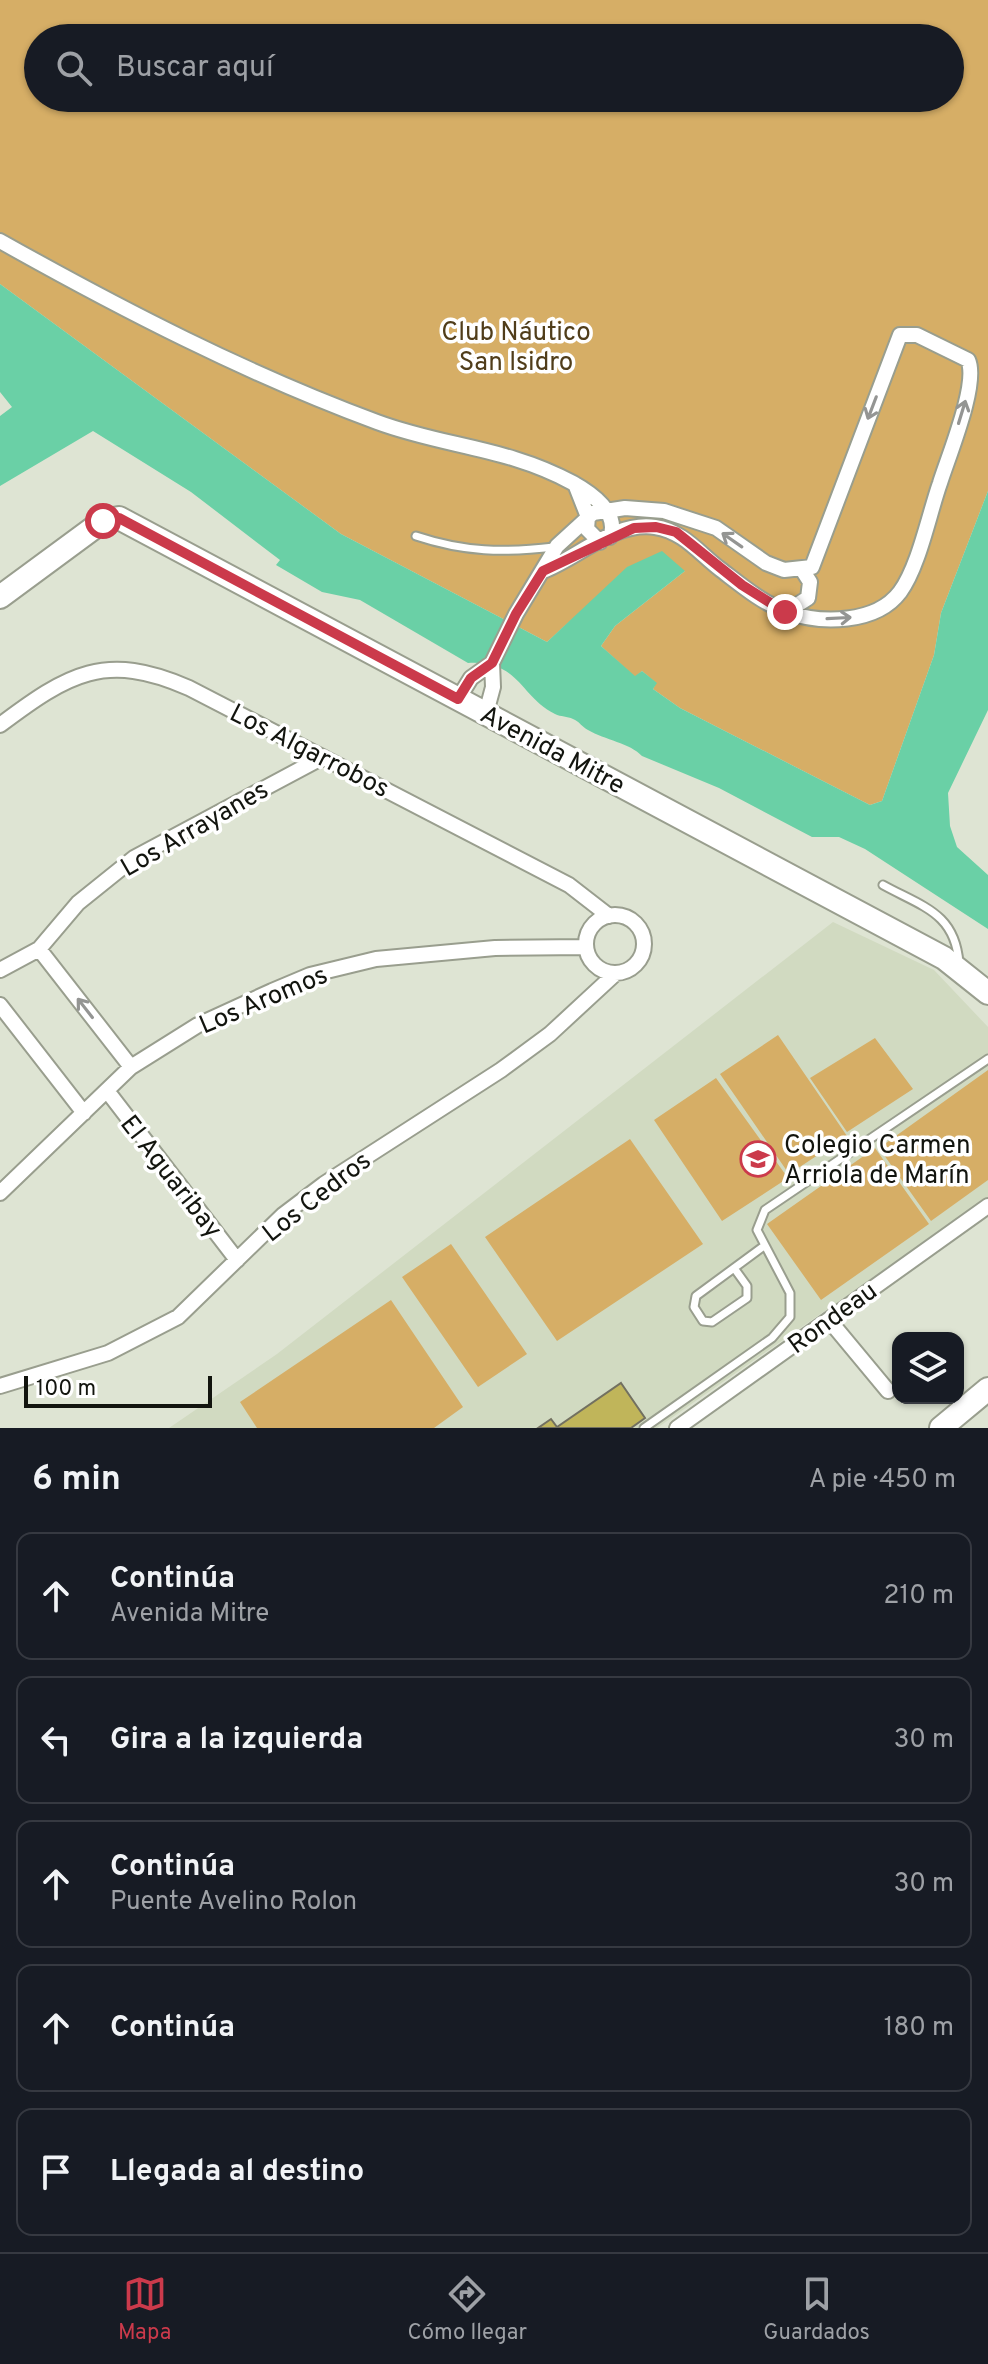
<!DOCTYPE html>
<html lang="es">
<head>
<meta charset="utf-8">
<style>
	body { margin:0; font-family:Overpass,sans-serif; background:#242831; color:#f1f3f6 }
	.controls { position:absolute; right:24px; bottom:24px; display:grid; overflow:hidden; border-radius:16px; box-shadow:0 2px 6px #0004 }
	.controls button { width:72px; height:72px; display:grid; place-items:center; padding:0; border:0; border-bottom:2px solid #363941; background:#171b24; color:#f1f3f6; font:40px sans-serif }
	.scale { position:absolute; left:24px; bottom:20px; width:188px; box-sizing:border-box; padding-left:8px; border:4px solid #12140e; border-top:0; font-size:22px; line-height:28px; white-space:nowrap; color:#12140e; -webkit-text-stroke:6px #fff; paint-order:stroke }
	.stop { position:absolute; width:24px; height:24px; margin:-18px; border:6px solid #cb3a4b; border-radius:50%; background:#fff }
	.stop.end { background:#cb3a4b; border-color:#fff; box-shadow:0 2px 8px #0008 }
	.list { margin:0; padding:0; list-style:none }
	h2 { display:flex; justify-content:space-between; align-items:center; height:104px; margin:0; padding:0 32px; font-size:34px }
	h2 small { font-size:26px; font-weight:400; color:#9ea1a6 }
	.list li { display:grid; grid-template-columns:52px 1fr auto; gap:24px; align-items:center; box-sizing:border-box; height:128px; margin:0 16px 16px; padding:0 16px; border:2px solid #363941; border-radius:16px }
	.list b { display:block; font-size:30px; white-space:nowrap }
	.list p { margin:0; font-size:26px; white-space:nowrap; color:#9ea1a6 }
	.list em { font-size:26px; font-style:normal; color:#9ea1a6 }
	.icon { flex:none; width:44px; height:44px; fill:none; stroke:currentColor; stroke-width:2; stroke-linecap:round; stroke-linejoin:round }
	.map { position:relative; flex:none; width:988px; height:1428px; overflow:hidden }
	.search { position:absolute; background:#171b24; box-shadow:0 2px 6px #0004; left:24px; right:24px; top:24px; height:88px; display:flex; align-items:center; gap:20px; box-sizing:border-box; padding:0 28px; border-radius:44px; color:#9ea1a6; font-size:30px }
	.sheet { height:824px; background:#171b24 }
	nav { display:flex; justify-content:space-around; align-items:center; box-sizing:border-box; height:112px; border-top:2px solid #363941; background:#171b24; font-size:22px; color:#9ea1a6 }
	nav a { display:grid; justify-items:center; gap:4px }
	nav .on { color:#cb3a4b }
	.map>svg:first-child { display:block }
	.built { fill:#d1dac1 }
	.green { fill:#d6ae66; fill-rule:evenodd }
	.water { fill:#6ad0a6 }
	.building { fill:#c0b55a; stroke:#727060; stroke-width:2 }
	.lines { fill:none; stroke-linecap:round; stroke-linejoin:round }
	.lane-casing { stroke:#999e8e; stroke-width:11 }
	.street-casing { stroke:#999e8e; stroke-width:18 }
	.secondary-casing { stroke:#999e8e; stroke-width:26 }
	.lane { stroke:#fff; stroke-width:7 }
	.street { stroke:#fff; stroke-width:14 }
	.secondary { stroke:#fff; stroke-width:22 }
	.oneway { stroke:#949593 }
	.route { stroke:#cb3a4b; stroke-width:10 }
	.labels { text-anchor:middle; stroke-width:7; stroke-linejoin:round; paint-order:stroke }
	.park-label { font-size:26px; fill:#503d1a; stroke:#fff }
	.street-label { font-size:26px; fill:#12140e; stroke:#fff }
	.poi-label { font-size:26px; fill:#12140e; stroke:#fff; text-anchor:start }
</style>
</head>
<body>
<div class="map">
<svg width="988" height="1428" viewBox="0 0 988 1428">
	<rect width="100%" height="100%" fill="#dee4d3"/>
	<path class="built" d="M833 922 934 970 988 1027V1197L657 1428H169L277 1354Z"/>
	<path class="green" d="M0 0H988V491L941 613 934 655 882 801 870 805 680 708 653 689 656 683 642 671 635 677 601 646 615 626 685 571 570 621 547 642 341 534 0 284ZM38 38H950V98H38Z
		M778 1035 847 1136 789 1174 720 1074Z
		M875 1038 913 1089 847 1132 810 1078Z
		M988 1070V1180L931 1221 879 1148Z
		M716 1078 788 1178 722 1221 654 1120Z
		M630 1139 703 1244 557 1341 485 1237Z
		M875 1148 929 1224 821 1300 767 1224Z
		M451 1244 527 1354 478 1387 402 1277Z
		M391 1300 463 1407 434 1428H257L240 1402Z"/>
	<path class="water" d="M0 284 341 534 547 642 627 567 662 551 685 571 615 626 601 646 635 676 642 671 657 683 653 689 680 708 870 805 882 801 934 655 941 613 988 491V710L948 793 950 826 957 847 988 875V929L865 849 839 837H812L719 788 642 756C630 743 605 740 588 730 582 727 579 721 573 719 567 716 561 717 555 714 520 697 520 660 468 663L360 600 322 592 276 565 280 560 191 492 93 431 0 486V416L12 407 0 392Z"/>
	<path class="building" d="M621 1383 645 1418 631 1428H538L551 1419 557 1427Z"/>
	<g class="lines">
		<defs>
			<path id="lane" d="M416 536C464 552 504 553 554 547
				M883 885C923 907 955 913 959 963
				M734 1268 747 1286V1298L712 1322 703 1321 694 1307 696 1296 764 1246
				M644 1428 772 1338 790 1317V1293L757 1230 765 1210 988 1059"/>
			<path id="street" d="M0 241C121 309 247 374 377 422 444 447 507 447 573 483 591 493 620 513 610 537
				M575 484 588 517 587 529 600 542
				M786 612 808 598 810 582 803 571
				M458 699 471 678 492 663 516 614 557 546 593 513 625 508 664 511 716 528 766 563 784 570 812 567 900 335H917L968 360C979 383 948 457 940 483 929 514 919 566 900 592 876 624 821 624 787 612 762 603 741 585 720 569 699 553 683 531 655 527 615 521 579 557 543 571
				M486 713 493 687 492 663
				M0 725C68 674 105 651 189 688L569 885 609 916
				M586 944a29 29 0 1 1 58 0a29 29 0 1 1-58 0Z
				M39 949 131 1067
				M0 970 39 949 78 903 134 858 323 757
				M0 1005 84 1113
				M108 1092 237 1260
				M0 1193 131 1067 198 1025 272 991 310 975 376 959 495 948 586 947
				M829 1320 888 1391
				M0 1386 108 1353 178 1317 283 1215 324 1184 501 1070 550 1034 616 973
				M677 1428 988 1206"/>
			<path id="secondary" d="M0 597 103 521 119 518 944 958 988 993
				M941 1428 988 1389"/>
		</defs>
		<use href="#lane" class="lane-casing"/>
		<use href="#street" class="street-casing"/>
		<use href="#secondary" class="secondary-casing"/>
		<use href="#lane" class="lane"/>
		<use href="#street" class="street"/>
		<use href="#secondary" class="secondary"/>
	</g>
	<defs><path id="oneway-shaft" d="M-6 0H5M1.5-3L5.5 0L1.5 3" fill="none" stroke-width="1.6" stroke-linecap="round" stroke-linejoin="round" transform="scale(2)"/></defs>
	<g class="oneway">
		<use href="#oneway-shaft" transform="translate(872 408) rotate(111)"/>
		<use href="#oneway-shaft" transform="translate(962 412) rotate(-73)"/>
		<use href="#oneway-shaft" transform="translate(732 540) rotate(-145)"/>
		<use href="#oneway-shaft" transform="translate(839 618) rotate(-3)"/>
		<use href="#oneway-shaft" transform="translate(85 1008) rotate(-128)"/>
	</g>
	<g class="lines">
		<path class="route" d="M103 521 119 518 458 699 471 678 492 663 516 614 543 571 634 528 656 527 676 532 742 585 785 612"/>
	</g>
	<defs>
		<symbol id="school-ring" viewBox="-11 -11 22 22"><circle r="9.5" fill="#fff" stroke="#cb3a4b" stroke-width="1.5"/><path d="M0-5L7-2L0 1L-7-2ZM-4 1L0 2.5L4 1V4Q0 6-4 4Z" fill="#cb3a4b"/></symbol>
	</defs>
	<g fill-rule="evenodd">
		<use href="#school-ring" x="738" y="1139" width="40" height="40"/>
	</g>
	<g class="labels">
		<g class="park-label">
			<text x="516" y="340">Club Náutico<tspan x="516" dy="30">San Isidro</tspan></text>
		</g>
		<g class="street-label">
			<text transform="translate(553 749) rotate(28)" y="9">Avenida Mitre</text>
			<text transform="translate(310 750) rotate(27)" y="9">Los Algarrobos</text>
			<text transform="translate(194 828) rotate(-30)" y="9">Los Arrayanes</text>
			<text transform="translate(263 999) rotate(-23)" y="9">Los Aromos</text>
			<text transform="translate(172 1176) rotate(52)" y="9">El Aguaribay</text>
			<text transform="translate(316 1196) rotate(-38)" y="9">Los Cedros</text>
			<text transform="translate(832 1317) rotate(-36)" y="9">Rondeau</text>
		</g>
		<g class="poi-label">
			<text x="784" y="1153">Colegio Carmen<tspan x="784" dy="30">Arriola de Marín</tspan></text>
		</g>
	</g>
</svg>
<div class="controls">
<button><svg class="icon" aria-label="layers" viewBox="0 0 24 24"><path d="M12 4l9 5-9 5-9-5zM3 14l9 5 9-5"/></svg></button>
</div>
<div class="scale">100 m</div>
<div class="stop" style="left:103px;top:521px"></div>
<div class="stop end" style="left:785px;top:612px"></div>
<div class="search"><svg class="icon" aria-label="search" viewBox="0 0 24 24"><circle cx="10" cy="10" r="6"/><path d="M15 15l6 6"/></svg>Buscar aquí</div>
</div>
<section class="sheet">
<h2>6 min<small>A pie · 450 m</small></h2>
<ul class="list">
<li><svg class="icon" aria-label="ahead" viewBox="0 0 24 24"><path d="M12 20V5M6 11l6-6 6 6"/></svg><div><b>Continúa</b><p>Avenida Mitre</p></div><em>210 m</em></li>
<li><svg class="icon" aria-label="left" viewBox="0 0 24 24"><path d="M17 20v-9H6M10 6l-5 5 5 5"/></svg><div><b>Gira a la izquierda</b></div><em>30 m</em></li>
<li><svg class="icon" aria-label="ahead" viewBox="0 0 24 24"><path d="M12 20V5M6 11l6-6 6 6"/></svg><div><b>Continúa</b><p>Puente Avelino Rolon</p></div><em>30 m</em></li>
<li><svg class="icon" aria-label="ahead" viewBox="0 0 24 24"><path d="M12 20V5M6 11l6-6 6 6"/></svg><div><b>Continúa</b></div><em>180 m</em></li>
<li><svg class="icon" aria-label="arrive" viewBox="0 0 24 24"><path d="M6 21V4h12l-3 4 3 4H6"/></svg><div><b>Llegada al destino</b></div></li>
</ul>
</section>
<nav>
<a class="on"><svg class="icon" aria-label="map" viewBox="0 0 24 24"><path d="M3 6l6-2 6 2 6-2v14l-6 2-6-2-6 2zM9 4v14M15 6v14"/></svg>Mapa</a>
<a><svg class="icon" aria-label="directions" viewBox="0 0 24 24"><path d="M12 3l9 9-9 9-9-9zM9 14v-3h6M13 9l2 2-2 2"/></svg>Cómo llegar</a>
<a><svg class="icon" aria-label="saved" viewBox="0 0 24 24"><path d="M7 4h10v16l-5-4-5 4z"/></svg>Guardados</a>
</nav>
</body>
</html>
